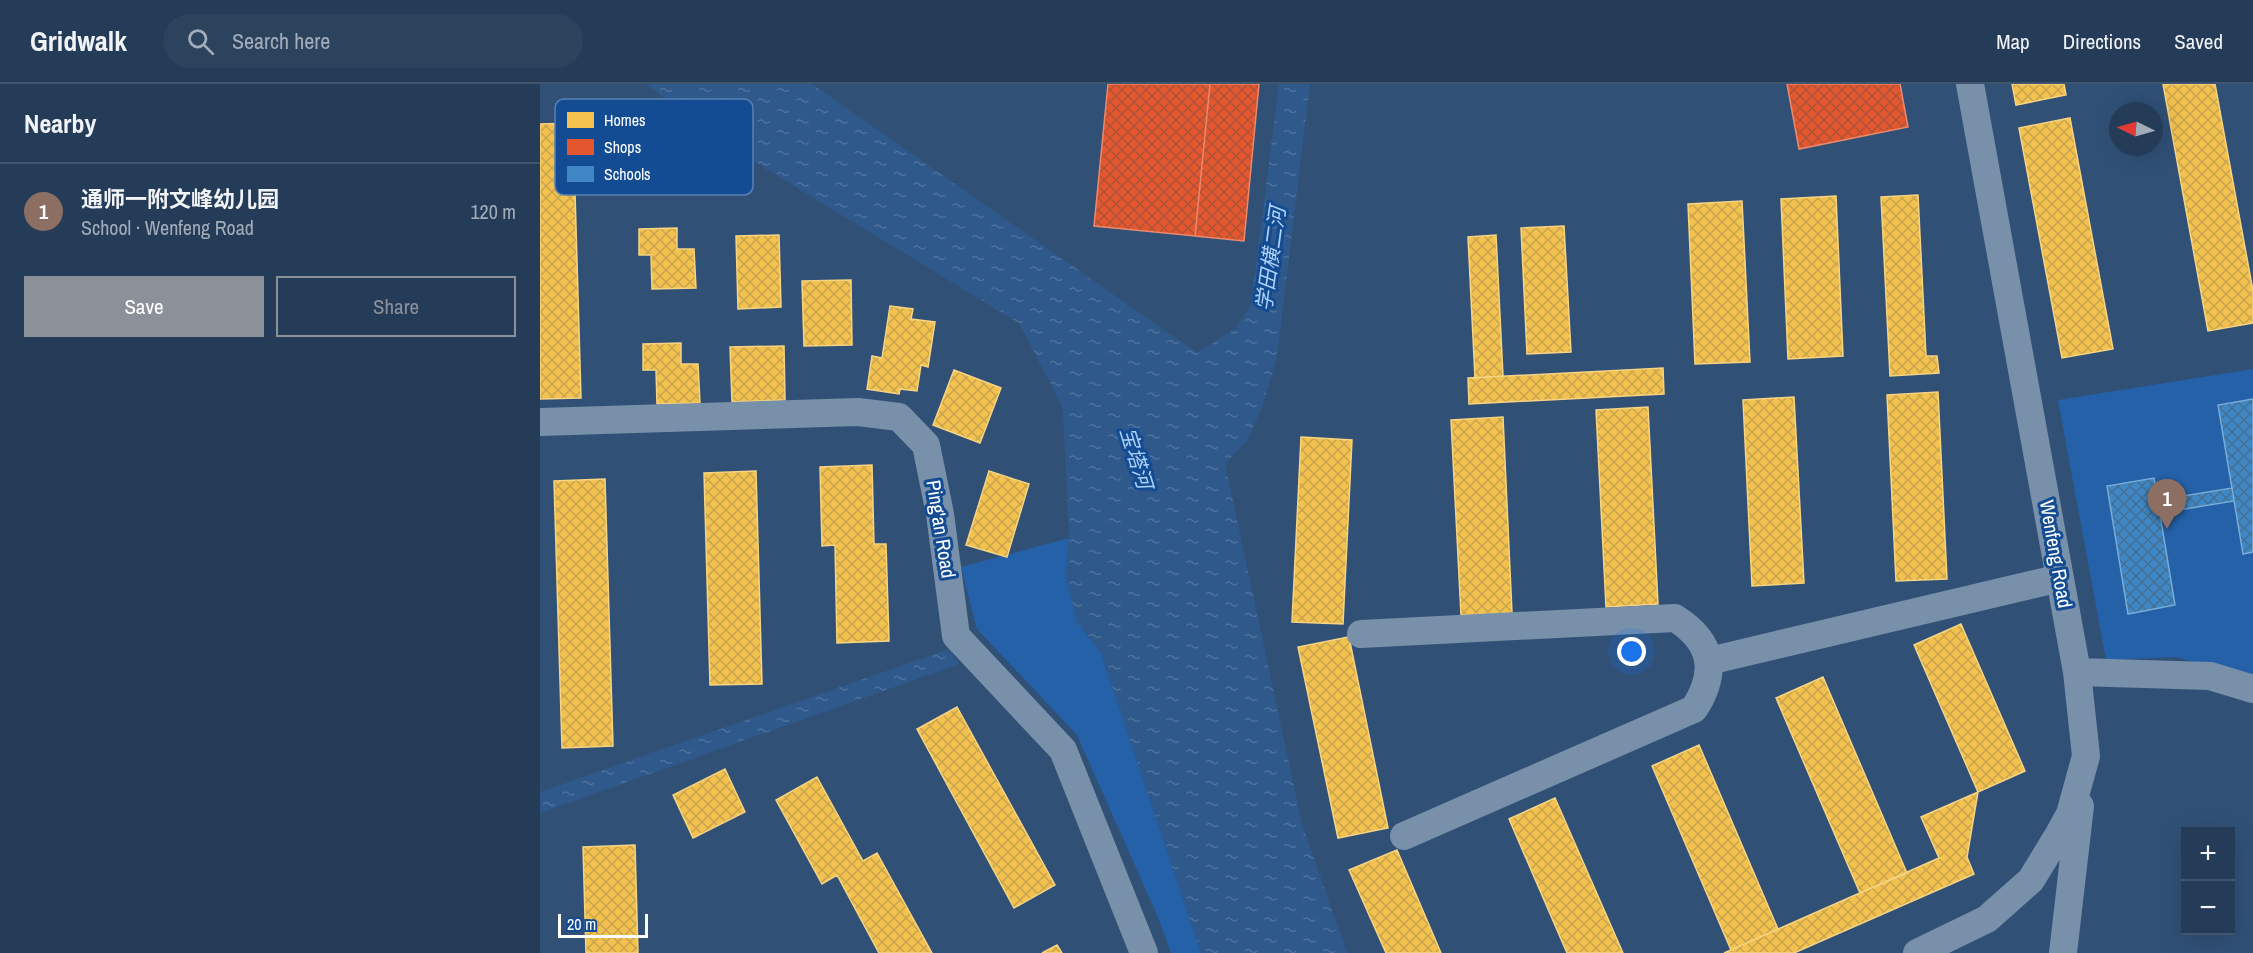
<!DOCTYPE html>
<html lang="en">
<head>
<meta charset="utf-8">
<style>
	body { margin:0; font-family:"Archivo Narrow","Noto Sans SC",sans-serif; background:#2c435e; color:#f1f3f6 }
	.controls { position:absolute; right:18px; bottom:18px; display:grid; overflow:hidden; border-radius:0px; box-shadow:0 6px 24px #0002 }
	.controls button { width:54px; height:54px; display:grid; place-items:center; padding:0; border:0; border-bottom:2px solid #41566e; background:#243c58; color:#f1f3f6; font:30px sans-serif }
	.compass { position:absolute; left:1569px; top:18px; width:54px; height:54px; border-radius:50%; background:#243c58; box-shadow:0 6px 24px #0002; rotate:275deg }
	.scale { position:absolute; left:18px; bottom:15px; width:90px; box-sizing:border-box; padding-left:6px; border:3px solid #fff; border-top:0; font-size:16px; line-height:21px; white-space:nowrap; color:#fff; -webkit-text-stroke:4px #134c93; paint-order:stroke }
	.you { position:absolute; left:1092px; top:568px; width:21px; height:21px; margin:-15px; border:4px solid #fff; border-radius:50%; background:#1a73e8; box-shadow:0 0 0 9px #1a73e833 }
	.badge { display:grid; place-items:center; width:39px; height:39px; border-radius:50%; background:#8c9099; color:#fff; font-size:20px; font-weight:700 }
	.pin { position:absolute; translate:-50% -50px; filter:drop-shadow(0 2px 3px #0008) }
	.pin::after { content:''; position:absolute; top:32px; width:21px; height:18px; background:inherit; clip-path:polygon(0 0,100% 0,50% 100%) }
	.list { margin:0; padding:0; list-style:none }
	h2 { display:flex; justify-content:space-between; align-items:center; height:78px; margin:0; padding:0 24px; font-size:26px }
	h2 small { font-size:20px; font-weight:400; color:#a3adba }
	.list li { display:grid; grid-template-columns:39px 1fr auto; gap:18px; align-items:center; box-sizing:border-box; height:96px; padding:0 24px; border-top:2px solid #41566e }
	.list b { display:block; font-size:22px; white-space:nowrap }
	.list p { margin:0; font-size:20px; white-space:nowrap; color:#a3adba }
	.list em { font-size:20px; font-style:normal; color:#a3adba }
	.actions { display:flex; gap:12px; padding:18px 24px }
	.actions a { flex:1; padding:14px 0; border:2px solid #8c9099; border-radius:0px; text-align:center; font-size:21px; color:#8c9099 }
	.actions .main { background:#8c9099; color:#fff }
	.icon { flex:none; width:33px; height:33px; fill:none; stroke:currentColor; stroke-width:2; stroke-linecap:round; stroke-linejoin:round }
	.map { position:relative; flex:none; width:1713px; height:869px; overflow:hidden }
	header { display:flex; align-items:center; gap:36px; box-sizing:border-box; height:84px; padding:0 30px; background:#243c58; border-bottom:2px solid #41566e }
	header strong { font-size:28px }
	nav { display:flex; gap:33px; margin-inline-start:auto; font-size:21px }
	.search { width:420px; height:54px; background:#2c435e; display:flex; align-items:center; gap:15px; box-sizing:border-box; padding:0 21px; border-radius:33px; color:#a3adba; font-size:22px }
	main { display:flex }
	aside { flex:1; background:#243c58 }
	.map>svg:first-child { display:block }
	.green { fill:#2461a8 }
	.water { fill:url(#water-ripples) }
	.homes { fill:url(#homes-cross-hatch); stroke:#f6d483; stroke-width:1.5 }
	.shops { fill:url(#shops-cross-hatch); stroke:#ec896d; stroke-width:1.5 }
	.schools { fill:url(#schools-cross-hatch); stroke:#79acd6; stroke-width:1.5 }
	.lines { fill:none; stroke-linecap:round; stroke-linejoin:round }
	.minor { stroke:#7890a9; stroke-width:28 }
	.labels { text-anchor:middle; stroke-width:6; stroke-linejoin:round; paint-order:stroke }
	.street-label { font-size:20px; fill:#fff; stroke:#134c93 }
	.water-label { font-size:21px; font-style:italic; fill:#add1f9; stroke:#134c93 }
	.key { fill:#134c93; stroke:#5a82b3; stroke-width:1.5 }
	.key-label { font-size:16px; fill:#fff }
</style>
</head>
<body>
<header>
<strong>Gridwalk</strong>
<div class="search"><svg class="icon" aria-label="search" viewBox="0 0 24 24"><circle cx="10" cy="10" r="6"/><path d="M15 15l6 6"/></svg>Search here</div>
<nav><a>Map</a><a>Directions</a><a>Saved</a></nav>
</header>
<main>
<aside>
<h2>Nearby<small></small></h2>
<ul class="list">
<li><span class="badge" style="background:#8d6e63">1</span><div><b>通师一附文峰幼儿园</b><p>School · Wenfeng Road</p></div><em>120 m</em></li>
</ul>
<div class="actions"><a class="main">Save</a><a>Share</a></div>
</aside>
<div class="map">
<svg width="1713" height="869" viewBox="0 0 1713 869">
	<defs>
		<pattern id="water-ripples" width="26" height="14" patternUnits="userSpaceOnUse" patternTransform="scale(1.5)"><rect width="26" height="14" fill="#2f598b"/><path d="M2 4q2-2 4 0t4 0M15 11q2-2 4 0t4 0" fill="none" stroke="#4e729c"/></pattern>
		<pattern id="homes-cross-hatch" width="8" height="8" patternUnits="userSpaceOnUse" patternTransform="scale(1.5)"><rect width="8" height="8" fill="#f2c14e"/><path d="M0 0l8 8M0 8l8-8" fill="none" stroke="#c8a44e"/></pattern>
		<pattern id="shops-cross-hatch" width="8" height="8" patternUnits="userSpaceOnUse" patternTransform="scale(1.5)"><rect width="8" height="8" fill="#e4572e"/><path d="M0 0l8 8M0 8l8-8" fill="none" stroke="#af5338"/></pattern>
		<pattern id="schools-cross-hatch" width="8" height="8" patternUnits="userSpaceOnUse" patternTransform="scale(1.5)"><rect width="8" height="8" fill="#3f88c5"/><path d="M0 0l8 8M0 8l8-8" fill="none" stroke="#447095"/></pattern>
	</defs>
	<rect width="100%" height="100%" fill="#305076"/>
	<path class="green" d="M1713 285V315L1678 321 1692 404 1618 416 1614 394 1567 402 1588 530 1635 521 1620 429 1694 417 1703 470 1713 468V595L1636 573 1566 576 1518 316Z
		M529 454 526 492 537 538 561 569 661 869H631L617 831 537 651 437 545 421 483Z"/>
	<path class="water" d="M106 0H272L657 269 696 244 711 221 739 0H770L737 272 723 320 707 357 685 380 762 740 807 869H661L561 569 537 538 526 492 529 454 523 324 479 239 190 63Z
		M409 565 419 580 0 729V708Z"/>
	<path class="homes" d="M1472 0H1524L1526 11 1476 21Z
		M1623 0H1675L1713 207V239L1668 247Z
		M1530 34 1573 265 1522 274 1479 44Z
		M33 39 41 314 0 315V40Z
		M1378 111 1386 272H1397L1399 289 1350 292 1341 113Z
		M1296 112 1303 272 1248 275 1241 115Z
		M1202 117 1210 278 1155 280 1148 120Z
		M1024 142 1031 268 987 270 981 144Z
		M137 144V165H154L156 204 112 205 111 171H99V145Z
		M239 151 241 223 198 225 196 152Z
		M956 151 963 292 935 294 928 153Z
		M311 196 312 261 264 262 262 197Z
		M350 222 373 225 371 235 395 238 388 283 381 281 377 307 360 305 359 310 327 305 332 272 342 274Z
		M141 259V280H158L160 319 117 320 116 286H103V260Z
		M244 262 245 316 192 318 190 263Z
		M1123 284 1124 310 929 320 928 294Z
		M414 286 461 304 440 359 393 341Z
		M1398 308 1407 495 1356 497 1347 311Z
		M1254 313 1264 499 1212 502 1203 316Z
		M1108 323 1118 520 1066 523 1056 326Z
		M963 333 972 529 921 531 911 336Z
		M761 353 812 356 803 540 752 538Z
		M332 381 334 460H346L349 557 297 559 295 461 282 462 280 383Z
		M216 387 222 600 170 601 164 389Z
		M449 387 489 400 467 473 426 461Z
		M65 395 73 662 22 664 14 397Z
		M1421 540 1485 687 1438 708 1374 561Z
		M809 553 848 744 798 754 758 563Z
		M1283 593 1367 789 1320 809 1236 614Z
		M417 623 515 801 474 824 377 645Z
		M1159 661 1238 845 1191 866 1112 682Z
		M185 685 205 728 153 754 133 711Z
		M277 693 323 777 337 769 392 869H339L297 791 282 800 236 716Z
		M1438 708 1427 773 1434 790 1254 869H1184L1399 774 1381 733Z
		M1015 714 1083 869H1027L969 735Z
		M95 761 98 869H46L43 763Z
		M857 766 901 869H846L809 786Z
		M517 861 522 869H502Z"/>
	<path class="shops" d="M568 0H670L655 152 554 142Z
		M670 0H719L704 157 655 152Z
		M1247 0H1360L1368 43 1259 65Z"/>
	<path class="schools" d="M1713 315V468L1703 470 1678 321Z
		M1614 394 1635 521 1588 530 1567 402Z
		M1692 404 1694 417 1620 429 1618 416Z"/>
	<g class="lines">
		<path class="minor" d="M0 338 318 328 359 333 386 361 400 430 416 552 523 666 604 869
			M821 550 1135 534C1173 558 1178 588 1154 625L864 752
			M1169 577 1520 494
			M1537 588 1670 592 1713 605
			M1377 869 1447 835 1491 796 1519 750 1530 730 1546 672 1537 588 1430 0
			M1523 869 1540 722"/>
	</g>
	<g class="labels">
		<g class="street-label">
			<text transform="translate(401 445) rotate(81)" y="7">Ping'an Road</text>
			<text transform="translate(1516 470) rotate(80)" y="7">Wenfeng Road</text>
		</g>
		<g class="water-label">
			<text transform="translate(731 175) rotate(-82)" y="7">学田横二河</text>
			<text transform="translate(596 374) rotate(73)" y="7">宝塔河</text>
		</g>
	</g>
	<rect x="15" y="15" width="198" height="96" rx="9" class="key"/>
	<rect x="27" y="28" width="27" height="16" fill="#f2c14e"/>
	<rect x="27" y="55" width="27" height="16" fill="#e4572e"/>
	<rect x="27" y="82" width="27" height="16" fill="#3f88c5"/>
	<g class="key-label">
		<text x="64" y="42">Homes</text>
		<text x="64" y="69">Shops</text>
		<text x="64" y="96">Schools</text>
	</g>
</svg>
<div class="controls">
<button>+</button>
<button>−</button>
</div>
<svg class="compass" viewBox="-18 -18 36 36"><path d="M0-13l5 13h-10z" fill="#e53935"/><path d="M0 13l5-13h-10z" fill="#a3adba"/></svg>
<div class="scale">20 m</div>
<div class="you"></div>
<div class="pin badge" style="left:1627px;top:445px;background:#8d6e63">1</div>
</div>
</main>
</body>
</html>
